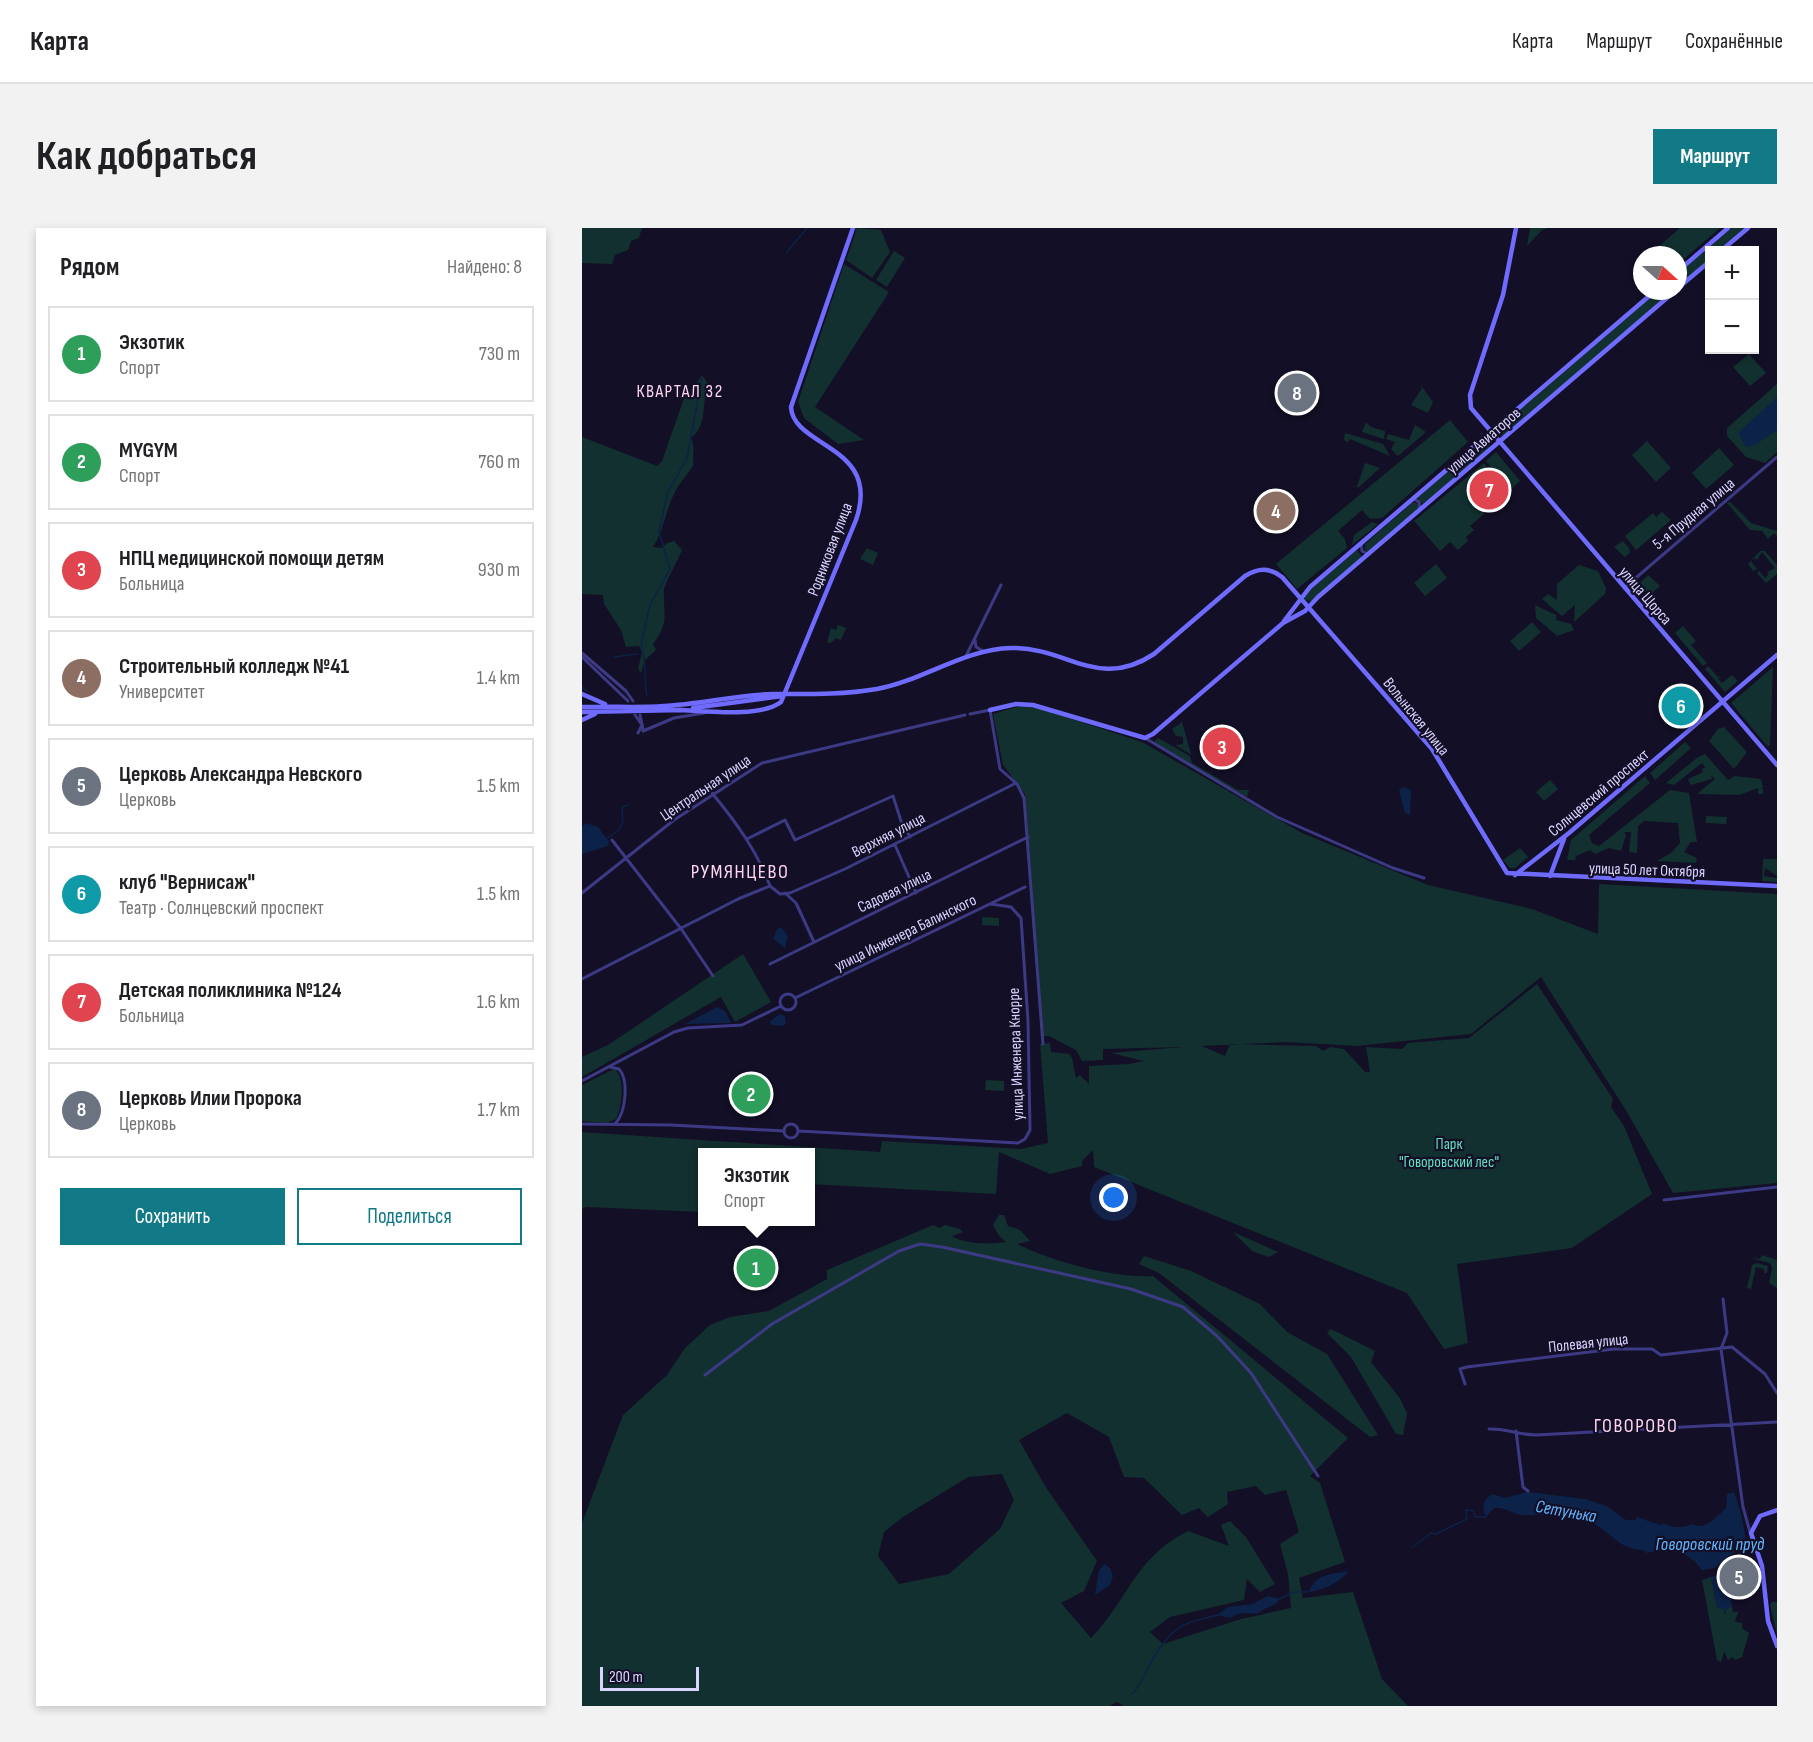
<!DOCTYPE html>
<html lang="ru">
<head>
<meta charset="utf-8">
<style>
	body { margin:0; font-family:"Sofia Sans Condensed",sans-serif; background:#f2f2f2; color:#202124 }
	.controls { position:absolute; right:18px; top:18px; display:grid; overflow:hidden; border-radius:0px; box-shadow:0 3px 9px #0003 }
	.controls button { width:54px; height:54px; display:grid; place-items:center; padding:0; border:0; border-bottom:2px solid #e0e0e0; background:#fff; color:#202124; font:30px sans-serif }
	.compass { position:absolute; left:1051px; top:18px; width:54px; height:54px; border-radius:50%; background:#fff; box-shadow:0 3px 9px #0003; rotate:111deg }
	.scale { position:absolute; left:18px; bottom:15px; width:99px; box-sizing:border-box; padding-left:6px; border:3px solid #d9d4ff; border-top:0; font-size:16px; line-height:21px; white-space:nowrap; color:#d9d4ff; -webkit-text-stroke:4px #130f26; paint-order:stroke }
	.you { position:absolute; left:532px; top:970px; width:21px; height:21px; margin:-15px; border:4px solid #fff; border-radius:50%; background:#1a73e8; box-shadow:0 0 0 9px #1a73e833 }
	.badge { display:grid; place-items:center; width:39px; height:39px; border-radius:50%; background:#127987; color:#fff; font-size:20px; font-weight:700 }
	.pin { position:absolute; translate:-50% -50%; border:3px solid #fff; box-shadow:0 2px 6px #0006 }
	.popup { position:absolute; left:116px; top:920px; width:117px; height:78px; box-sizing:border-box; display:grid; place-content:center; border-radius:0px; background:#fff; filter:drop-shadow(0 2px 4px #0005); font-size:20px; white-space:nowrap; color:#757577 }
	.popup b { font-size:22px; color:#202124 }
	.popup::after { content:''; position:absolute; left:50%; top:100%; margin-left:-12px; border:12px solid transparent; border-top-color:#fff }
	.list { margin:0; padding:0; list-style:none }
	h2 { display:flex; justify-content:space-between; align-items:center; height:78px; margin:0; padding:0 24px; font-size:26px }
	h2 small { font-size:20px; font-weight:400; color:#757577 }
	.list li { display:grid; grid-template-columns:39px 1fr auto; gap:18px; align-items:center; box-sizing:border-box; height:96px; margin:0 12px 12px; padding:0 12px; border:2px solid #e0e0e0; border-radius:0px }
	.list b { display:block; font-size:22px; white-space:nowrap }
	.list p { margin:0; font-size:20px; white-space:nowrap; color:#757577 }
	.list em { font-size:20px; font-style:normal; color:#757577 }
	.actions { display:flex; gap:12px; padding:18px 24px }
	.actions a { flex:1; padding:14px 0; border:2px solid #127987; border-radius:0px; text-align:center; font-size:21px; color:#127987 }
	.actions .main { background:#127987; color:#fff }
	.map { position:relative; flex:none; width:1195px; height:1478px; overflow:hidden; border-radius:0px }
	header { display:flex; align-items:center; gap:36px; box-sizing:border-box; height:84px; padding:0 30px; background:#fff; border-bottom:2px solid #e0e0e0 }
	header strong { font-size:28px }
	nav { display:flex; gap:33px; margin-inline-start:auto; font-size:21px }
	.intro { display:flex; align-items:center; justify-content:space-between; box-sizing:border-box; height:144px; padding:0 36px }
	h1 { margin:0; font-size:42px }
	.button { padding:15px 27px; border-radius:0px; background:#127987; color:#fff; font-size:21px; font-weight:700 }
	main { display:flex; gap:36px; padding:0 36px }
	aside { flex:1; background:#fff; border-radius:0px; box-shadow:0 3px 9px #0003 }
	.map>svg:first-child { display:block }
	.green { fill:#12302f; fill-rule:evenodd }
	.water { fill:#0c2248 }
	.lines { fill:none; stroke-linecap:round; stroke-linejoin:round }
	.stream { stroke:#0c2248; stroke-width:1.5 }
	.street { stroke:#3d3a85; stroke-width:3 }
	.secondary { stroke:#6f6bff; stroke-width:4.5 }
	.labels { text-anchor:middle; stroke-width:4.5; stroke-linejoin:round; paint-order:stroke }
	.street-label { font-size:16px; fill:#d9d4ff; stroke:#130f26 }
	.park-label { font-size:16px; fill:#5fe0c0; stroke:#130f26 }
	.neighbourhood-label { font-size:18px; letter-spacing:1.5px; fill:#ffd6f0; stroke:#130f26 }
	.water-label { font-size:18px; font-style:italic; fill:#62b6ff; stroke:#130f26 }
	.quarter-label { font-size:20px; letter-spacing:1.5px; fill:#ffd6f0; stroke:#130f26 }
</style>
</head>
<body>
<header>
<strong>Карта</strong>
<nav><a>Карта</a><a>Маршрут</a><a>Сохранённые</a></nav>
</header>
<div class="intro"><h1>Как добраться</h1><a class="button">Маршрут</a></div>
<main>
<aside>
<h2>Рядом<small>Найдено: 8</small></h2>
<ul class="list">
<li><span class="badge" style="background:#2e9e5b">1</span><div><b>Экзотик</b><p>Спорт</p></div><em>730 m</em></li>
<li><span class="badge" style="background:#2e9e5b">2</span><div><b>MYGYM</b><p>Спорт</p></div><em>760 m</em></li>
<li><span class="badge" style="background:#e0444e">3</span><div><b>НПЦ медицинской помощи детям</b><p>Больница</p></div><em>930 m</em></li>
<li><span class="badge" style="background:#8d6e63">4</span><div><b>Строительный колледж №41</b><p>Университет</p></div><em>1.4 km</em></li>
<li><span class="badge" style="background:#6b7280">5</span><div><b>Церковь Александра Невского</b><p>Церковь</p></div><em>1.5 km</em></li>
<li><span class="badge" style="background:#0f9aa8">6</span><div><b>клуб &quot;Вернисаж&quot;</b><p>Театр · Солнцевский проспект</p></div><em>1.5 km</em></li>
<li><span class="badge" style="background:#e0444e">7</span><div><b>Детская поликлиника №124</b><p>Больница</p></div><em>1.6 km</em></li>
<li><span class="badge" style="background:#6b7280">8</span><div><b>Церковь Илии Пророка</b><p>Церковь</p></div><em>1.7 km</em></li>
</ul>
<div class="actions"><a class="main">Сохранить</a><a>Поделиться</a></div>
</aside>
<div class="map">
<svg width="1195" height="1478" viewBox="0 0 1195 1478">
	<rect width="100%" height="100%" fill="#130f26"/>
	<path class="green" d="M0 0H60L57 10 49 13 46 22 33 27 30 36 0 35Z
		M275 0 299 2 308 24 290 50 264 32Z
		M948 0H966L960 2 945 18Z
		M1098 0H1138L1096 36V27H1067Z
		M1150 0H1163L1137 22H1128L1127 31 1096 58V46Z
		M312 23 323 30 305 59 294 52Z
		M262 36 307 64 233 179 282 212 256 216 222 190 216 174Z
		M1076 63H1090L921 208 916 207V201Z
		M1167 126 1184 145 1168 158 1151 139Z
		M120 147 127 157C118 175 127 196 109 210 113 218 111 229 111 238 106 246 99 253 94 262 84 280 82 302 71 319L80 320 85 315 92 313 100 322C97 330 82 357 82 362 81 387 88 393 71 416L74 422 63 432 59 445 56 441 60 424 57 418 44 419 39 402 22 376 21 367 0 366V209L75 238 80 233 105 162 111 161Z
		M838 156 851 174 846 185 829 177 840 160Z
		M1195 156V224L1183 235 1164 229 1145 208V200Z
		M868 192 886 214 800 290 788 291 780 282 756 303 763 311 765 320 715 361 694 336Z
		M784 194 789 199 803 203 802 211 780 204Z
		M833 197 844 204 816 228 809 221 813 214 804 211 806 206 827 212Z
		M763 205 801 216 808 228 768 211 766 214 762 212Z
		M903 212 908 219 841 276 835 270Z
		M1065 213 1089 240 1074 254 1050 227Z
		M1137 220 1152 237 1124 261 1110 245Z
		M914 224 938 253 928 262 925 261 904 233Z
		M783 235 798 240 776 260 775 258Z
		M902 235 907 242 886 260 902 279V286L888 298 892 302 884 309 886 313 876 322 868 314 858 323 832 293Z
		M831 274 836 276 837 281 786 324 783 322V316Z
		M1148 274 1169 295 1195 303V308L1192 305 1186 311 1180 303 1168 302 1145 275Z
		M1080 284 1089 292 1054 322 1043 308 1071 285 1074 289Z
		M790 294 796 296 770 317 772 307Z
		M1041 313 1047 320 1048 325 1043 329 1032 319Z
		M285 320 296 325 291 337 278 331Z
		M775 322 780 329 729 373 723 372V366Z
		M1178 323H1183L1195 337V346L1184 355 1175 345 1177 343 1183 350 1187 346 1185 344 1193 340 1180 324 1175 332 1173 330 1169 333 1175 341 1171 343 1166 336Z
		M854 336 865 350 843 368 832 355Z
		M997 337 1016 343 1024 360 1023 366 992 394 993 377 980 388 960 371 966 366 975 372V356Z
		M1066 347 1078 358 1067 368 1056 357Z
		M953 377 974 387V392L989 396 992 402 975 408 954 390Z
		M950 394 959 404 937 423 928 413Z
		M256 397 264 400 259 412 254 410 249 415 245 414 249 400 254 402Z
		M1101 398 1114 413 1109 417 1125 435 1121 438 1093 405Z
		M1126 438 1136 449 1139 448 1136 451 1140 455 1150 447 1156 453 1143 464 1123 441Z
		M1191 439 1188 517 1186 519 1149 475Z
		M444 476 560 514 720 605 846 657 950 681 1016 706 1017 656 1195 666V955L1091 965 1045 884 959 749 889 806 775 818 704 814 620 818 643 828 648 816 734 818 741 823 748 819 762 821 783 844H788L784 819 820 821 826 815 887 810 955 756 1031 871 1029 879 1042 898 1070 966 990 1020 875 1036 886 1115 862 1121 825 1065 512 939 511 922 500 933V938L468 946 417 924 414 966 228 956V924H120V984L4 979 0 981V904L298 924 300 913 439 921 466 915 458 816 468 815 469 824 487 826 490 830 494 850 498 847 507 856V838L547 836 562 833 529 825 601 819 521 821V832L500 833 494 822 467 808H461L443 566 421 537 411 486Z
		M600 494 609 526H608L593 517 601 516V509L594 508 590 501Z
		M1142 499 1165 524 1152 541 1127 513 1136 501Z
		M576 510 608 528 610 535 656 562H667L665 569 571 515Z
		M1103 514 1109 520 1073 552 1068 545Z
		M1123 526 1146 552 1153 548 1179 551 1181 560 1177 561H1181V566H1176V560L1157 567 1115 566 1133 551 1129 547 1130 551 1109 557 1106 551 1121 544 1120 541 1123 539 1120 535 1092 557 1084 555 1116 529Z
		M1063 548 1068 555 1007 607 1010 615 1017 618 1088 562 1107 565 1115 614H1109L1102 624 1115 630 1114 635 1075 633 1089 625 1098 615 1096 595 1062 593 1056 598 1055 625 1047 624 1049 604H1042L1044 607 1039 623 1027 620 1013 626 1008 622 994 628 993 632H985L989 612Z
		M968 552 976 561 962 573 954 564Z
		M1124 588 1145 589 1144 596 1124 595Z
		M938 620 946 629 933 640H928L921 632Z
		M1181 631H1195V648L1183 640 1182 648 1195 650V654L1180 653Z
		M400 689 417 690V698L400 697Z
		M161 726 189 774 153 794 139 769 0 849V829L26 817Z
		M32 841C44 848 40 879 34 891L25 895 0 893V857Z
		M404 852 422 853V863L403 862Z
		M417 987H422L426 998 438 1002 448 1013 435 1016C472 1034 530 1050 571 1048L766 1210 728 1248 738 1255 763 1334 717 1350 721 1370 771 1364 800 1451 826 1478H542L535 1474 527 1478H0V1295L41 1187 85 1147 103 1120 128 1097 148 1089 187 1083 245 1051V1042L351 997 357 1000 363 997 378 1001 381 1004 370 1008C384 1017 409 1016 424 1014L417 1008 411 997ZM485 1185 527 1209 542 1249 562 1250 600 1287 617 1280 626 1289 646 1276 645 1264 674 1258 683 1267 704 1262 717 1304 698 1316 706 1346 709 1380 659 1391 581 1416 568 1404 588 1389 662 1372 665 1351 678 1364 693 1356 664 1309 648 1293 639 1297 647 1318 606 1303C552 1330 547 1371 509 1410L479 1375 502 1363 515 1333 463 1258 437 1212ZM420 1246 432 1272 418 1301 367 1346 317 1356 296 1328 302 1304 321 1289 386 1249Z
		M651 1004 696 1024 687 1029 670 1023Z
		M1180 1027 1195 1032V1060L1187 1055 1190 1040 1188 1035 1168 1030 1178 1031Z
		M562 1028 609 1043 678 1076 705 1104 745 1126 796 1207 788 1209 577 1045 557 1036Z
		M1175 1035 1186 1038 1185 1045H1182V1041L1174 1039 1169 1061 1165 1060 1170 1037Z
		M749 1101 793 1123 789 1134 817 1169 825 1185 821 1207 814 1206 769 1129 745 1105Z
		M1129 1349 1135 1379 1142 1381 1143 1387 1144 1381 1150 1378 1151 1384H1156L1153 1394 1160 1395V1400L1167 1405 1160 1429 1153 1432 1151 1429 1146 1432 1142 1423 1139 1434 1135 1432 1120 1352Z
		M1195 1374V1407L1188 1377 1190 1374Z"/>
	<path class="water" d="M1195 169V202L1173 217 1164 219 1157 207 1158 203Z
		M821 559 829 562 828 587 823 585 817 562Z
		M4 595 16 599 27 614 26 618 0 626V598Z
		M199 699 206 708 203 720 191 711 195 701Z
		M135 779 143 783 149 795 103 796Z
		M198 786 203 788 204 796 201 798 189 797 187 794Z
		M946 1264 1003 1271 1025 1278 1044 1292H1053L1055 1289 1078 1297 1082 1295C1089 1300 1101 1300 1110 1296 1124 1303 1134 1289 1144 1280L1145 1266 1152 1264C1159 1282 1162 1297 1164 1314L1133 1340 1120 1342C1106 1322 1088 1320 1064 1325L1061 1322C1033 1321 1029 1301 1005 1293 985 1286 962 1287 942 1287 930 1287 926 1279 912 1280L904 1289C899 1280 901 1271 911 1266L922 1270Z
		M523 1336 528 1340 531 1348 528 1357 513 1367 517 1342Z
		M766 1343C760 1354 738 1363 727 1364 732 1346 750 1346 766 1343Z
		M1144 1344 1150 1378 1144 1381 1143 1387 1142 1381 1135 1379 1129 1349Z
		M686 1368 698 1371C693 1380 683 1378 677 1385 667 1387 658 1382 649 1390L635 1387 646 1379 670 1376Z"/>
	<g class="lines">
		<path class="stream" d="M205 24 225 0
			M32 429 55 426
			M0 459 5 463
			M65 468C62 453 64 426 59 416L68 377 88 341 77 303 86 264 105 230 120 149
			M24 611 37 602 41 593 40 579 46 577
			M831 1319 849 1305 854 1306 885 1291 884 1282 892 1283 893 1289H904
			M697 1371 712 1364H726
			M550 1466C559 1457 562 1448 567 1438 588 1401 596 1395 637 1387"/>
		<path class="street" d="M832 271 837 274 838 281
			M779 315 780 323 786 326
			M1042 360 1195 229
			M393 412 394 419 403 424
			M0 425 44 463 51 473
			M384 428 419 357
			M0 429 46 473
			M388 486 408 482 418 541 435 556 442 570 461 816
			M53 487 60 497 56 505
			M58 487 61 501
			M61 503 92 490 122 485
			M563 510 695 589 811 640 842 650
			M130 565C154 594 175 623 188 658
			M165 611 203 592 213 612 311 568 319 593 328 609
			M30 612 100 702 131 748
			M313 617 334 665
			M0 665 92 592 180 535 383 487
			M203 665 214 675 232 714
			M188 736 446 609
			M0 751 156 671 188 658 198 666 208 665 263 641 434 555
			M198 774a8 8 0 1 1 16 0a8 8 0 1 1-16 0Z
			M213 770 443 659
			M28 839 37 841C47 852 44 885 33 896
			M0 853 92 804 106 800 160 797 199 778
			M202 903a7 7 0 1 1 14 0a7 7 0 1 1-14 0Z
			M0 896 89 897 202 903
			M217 903 436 915 443 911 448 902 446 793 439 690 429 679 409 676
			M1082 972 1195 959
			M1141 1071 1145 1105 1139 1121 1161 1279 1168 1304
			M123 1147 190 1096 317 1023 338 1016 360 1019 549 1061 601 1079 635 1108 669 1145 736 1248
			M883 1156 878 1141 885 1139 1032 1121H1070L1079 1127 1150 1119 1183 1146 1195 1165
			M907 1201C924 1200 937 1207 954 1207L1195 1194
			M934 1203 941 1259 946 1263"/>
		<path class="secondary" d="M934 0 921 67 888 167 889 180 1195 537
			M1140 22 1166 0
			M1096 43 1146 0
			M1096 60 1128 33
			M702 393 728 359 1073 63
			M0 466 23 476
			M0 479C27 478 55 480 82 478 118 476 154 467 190 466 225 466 260 467 295 461 340 453 382 421 429 420 486 419 516 463 572 426L663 348C676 340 687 339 700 349L850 521 925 645 1195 658
			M111 480 200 468
			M97 482C123 483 178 490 199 474L274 292C300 217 211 220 209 179L271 0
			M408 482 434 476 451 477 563 510 571 506 701 395 723 383 736 369 1093 63
			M0 484 100 482
			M0 492 13 486
			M933 647 987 605 1195 427
			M968 648 982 611
			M1195 1282 1178 1288 1169 1305 1180 1338 1186 1393 1195 1418"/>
	</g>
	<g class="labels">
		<g class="street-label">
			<text transform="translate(901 212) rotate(-41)" y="6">улица Авиаторов</text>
			<text transform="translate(1111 285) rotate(-40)" y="6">5-я Прудная улица</text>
			<text transform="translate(247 321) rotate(-69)" y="6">Родниковая улица</text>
			<text transform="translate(1064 367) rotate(49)" y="6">улица Щорса</text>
			<text transform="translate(835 488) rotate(51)" y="6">Волынская улица</text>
			<text transform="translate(123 559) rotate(-34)" y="6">Центральная улица</text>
			<text transform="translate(1016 564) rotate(-40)" y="6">Солнцевский проспект</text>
			<text transform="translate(306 606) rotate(-27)" y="6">Верхняя улица</text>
			<text transform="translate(1065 641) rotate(2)" y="6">улица 50 лет Октября</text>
			<text transform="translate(312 662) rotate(-26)" y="6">Садовая улица</text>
			<text transform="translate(323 704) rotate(-26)" y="6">улица Инженера Балинского</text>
			<text transform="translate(433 826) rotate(-92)" y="6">улица Инженера Кнорре</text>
			<text transform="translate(1006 1114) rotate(-6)" y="6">Полевая улица</text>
		</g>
		<g class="park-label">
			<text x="867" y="921">Парк<tspan x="867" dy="18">"Говоровский лес"</tspan></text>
		</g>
		<g class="neighbourhood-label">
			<text x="98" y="169">КВАРТАЛ 32</text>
		</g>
		<g class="water-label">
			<text transform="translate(984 1283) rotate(10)" y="6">Сетунька</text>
			<text x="1128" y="1322">Говоровский пруд</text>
		</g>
		<g class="quarter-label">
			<text x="158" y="650">РУМЯНЦЕВО</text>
			<text x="1054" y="1204">ГОВОРОВО</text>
		</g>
	</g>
</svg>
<div class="controls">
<button>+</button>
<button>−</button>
</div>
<svg class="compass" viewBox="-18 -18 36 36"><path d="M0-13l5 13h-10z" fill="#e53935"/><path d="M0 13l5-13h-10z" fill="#757577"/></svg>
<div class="scale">200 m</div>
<div class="you"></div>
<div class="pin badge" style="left:174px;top:1040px;background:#2e9e5b">1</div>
<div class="popup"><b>Экзотик</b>Спорт</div>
<div class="pin badge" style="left:169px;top:866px;background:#2e9e5b">2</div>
<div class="pin badge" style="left:640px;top:519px;background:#e0444e">3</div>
<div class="pin badge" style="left:694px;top:283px;background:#8d6e63">4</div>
<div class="pin badge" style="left:1157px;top:1349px;background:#6b7280">5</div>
<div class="pin badge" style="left:1099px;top:478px;background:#0f9aa8">6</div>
<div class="pin badge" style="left:907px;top:262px;background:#e0444e">7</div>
<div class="pin badge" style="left:715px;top:165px;background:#6b7280">8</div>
</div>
</main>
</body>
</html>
